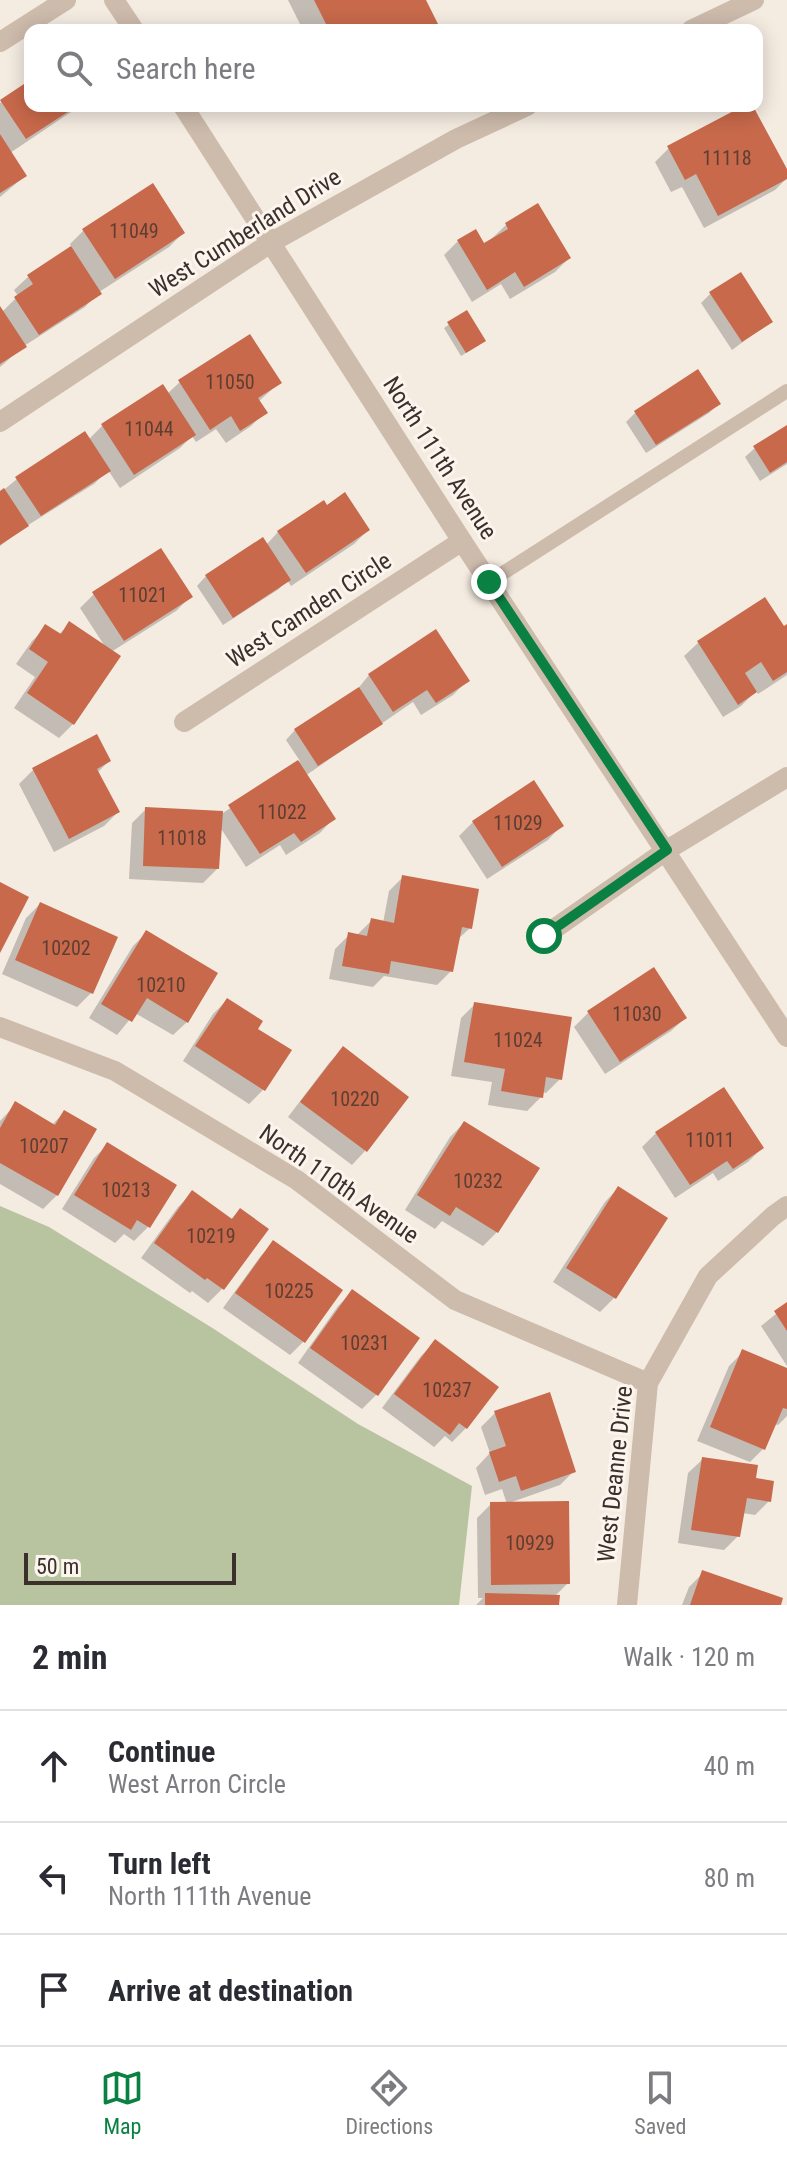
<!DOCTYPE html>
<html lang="en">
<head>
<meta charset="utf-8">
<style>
	body { margin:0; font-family:"Roboto Condensed",sans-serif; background:#f2f2f3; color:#2b2b33 }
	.scale { position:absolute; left:24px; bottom:20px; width:212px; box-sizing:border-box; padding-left:8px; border:4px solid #3b302b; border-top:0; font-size:22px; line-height:28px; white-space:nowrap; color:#3b302b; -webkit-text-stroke:6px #fbf5ee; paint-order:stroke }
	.stop { position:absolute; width:24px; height:24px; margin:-18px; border:6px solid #0b8043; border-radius:50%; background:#fff }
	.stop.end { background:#0b8043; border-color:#fff; box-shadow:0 2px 8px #0008 }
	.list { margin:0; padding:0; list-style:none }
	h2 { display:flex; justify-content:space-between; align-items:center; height:104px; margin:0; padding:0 32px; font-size:34px }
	h2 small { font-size:26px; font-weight:400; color:#7c7c81 }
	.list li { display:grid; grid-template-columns:52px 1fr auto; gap:24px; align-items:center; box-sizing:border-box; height:112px; padding:0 32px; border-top:2px solid #e1e1e2 }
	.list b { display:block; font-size:30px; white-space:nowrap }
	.list p { margin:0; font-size:26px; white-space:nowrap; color:#7c7c81 }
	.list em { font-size:26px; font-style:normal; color:#7c7c81 }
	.icon { flex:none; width:44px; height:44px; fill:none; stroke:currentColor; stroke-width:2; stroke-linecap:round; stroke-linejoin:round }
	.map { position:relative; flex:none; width:787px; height:1605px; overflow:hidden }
	.search { position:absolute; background:#fff; box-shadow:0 4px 20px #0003; left:24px; right:24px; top:24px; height:88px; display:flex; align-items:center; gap:20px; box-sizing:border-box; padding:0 28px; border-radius:16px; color:#7c7c81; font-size:30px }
	.sheet { height:440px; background:#fff }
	nav { display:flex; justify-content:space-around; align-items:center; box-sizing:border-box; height:112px; border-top:2px solid #e1e1e2; background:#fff; font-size:22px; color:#7c7c81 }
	nav a { display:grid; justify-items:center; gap:4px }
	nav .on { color:#0b8043 }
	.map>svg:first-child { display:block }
	.green { fill:#b8c4a0 }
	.shadow { fill:#0003 }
	.building { fill:#c8694b }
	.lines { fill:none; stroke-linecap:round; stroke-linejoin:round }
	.service { stroke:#cdbbac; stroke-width:14 }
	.minor { stroke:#cdbbac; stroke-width:20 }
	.tertiary { stroke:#cdbbac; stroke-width:20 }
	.route { stroke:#0b8043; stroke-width:10 }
	.labels { text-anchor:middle; stroke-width:6; stroke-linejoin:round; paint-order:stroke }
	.number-label { font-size:20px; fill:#5e3e33 }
	.street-label { font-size:24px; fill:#3b302b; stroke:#fbf5ee }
</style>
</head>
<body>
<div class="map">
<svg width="787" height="1605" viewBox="0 0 787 1605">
	<rect width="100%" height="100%" fill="#f4ebe1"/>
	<path class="green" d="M0 1206 49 1227 214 1329 358 1424 472 1486 459 1605H0Z"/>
	<path class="shadow" d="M288 0H424L439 30H303Z
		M30 83V106H80L10 153 25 176 0 197V103Z
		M747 106H751L787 173V178L775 190 704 228 682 187 671 192 655 162 669 148Z
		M537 206 569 258 555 272 510 299 501 284 472 302 444 255 458 241 484 246 506 225Z
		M84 230 183 233 169 247 99 292 85 307 24 346 0 367V309L2 312 18 296 14 290 28 277 72 248 70 244Z
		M711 293 771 321 732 350 701 303Z
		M466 313 479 345 461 356 444 328Z
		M180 382 279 383 258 402 265 412 251 426 226 443 216 429 196 442 192 436 180 448 120 488 108 470 94 484 25 527 0 546V493L17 479 88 440 102 426 167 394Z
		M718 404 709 413 646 453 626 422 635 413Z
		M787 428V464L760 481 745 457 755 448Z
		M368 530 354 544 291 586 287 580 279 589 223 625 197 586 206 576 266 545 278 532Z
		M94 594 190 597 176 611 111 652 73 724 59 738 14 708 35 677 16 664 32 641 46 627 58 635 70 624 106 648 80 608Z
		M765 600 783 629 787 626V675L758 694 756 691 741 706 723 717 684 656 698 643Z
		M369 675 467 681 453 695 421 715 413 702 305 776 333 819 320 833 286 855 280 845 246 867 220 827 217 869 203 883 129 879 132 823 146 809 223 813 300 761 286 740 295 730 356 691Z
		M96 737 109 761 97 773 118 812 104 826 54 852 19 784 33 770Z
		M473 822 561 826 548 840 487 879 459 836Z
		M403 877 470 928 457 940 451 971 437 985 384 976 373 987 329 979 335 949 349 935H357L371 921 383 923 389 891Z
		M40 904 91 993 77 1007 2 974 26 918Z
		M147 932 187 1022 173 1035 135 1013 117 1035 89 1018 133 946Z
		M654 970 685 1018 671 1031 605 1074 574 1027 588 1013Z
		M227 1000 256 1030 289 1051 263 1090 249 1104 183 1061 213 1014Z
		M475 1004 560 1079 546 1093 541 1092V1097L527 1111 488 1105 492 1082 451 1076 461 1018Z
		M343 1049 365 1151 352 1165 288 1117 329 1063Z
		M16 1104 52 1125 64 1112 57 1195 43 1209 0 1184V1121Z
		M464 1123 497 1232 483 1246 442 1221 435 1229 405 1210 450 1137Z
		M656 1133 762 1148 748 1162 718 1181 713 1173 675 1198 642 1147Z
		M108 1144 174 1186 148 1227 134 1241 124 1234 115 1243 62 1209 94 1158Z
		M618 1188 665 1218 614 1298 600 1312 553 1282 605 1202Z
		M192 1193 230 1220 240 1211 266 1229 222 1289 208 1303 192 1291 190 1293 141 1258 178 1207Z
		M273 1243 304 1341 290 1355 223 1308 260 1257Z
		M352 1292 418 1338 376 1395 362 1409 298 1363 338 1306Z
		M787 1305V1366L761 1326Z
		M435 1342 466 1428 452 1442 445 1436 434 1447 382 1408 421 1356Z
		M743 1352 787 1370V1416L778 1425 774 1424 764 1448 750 1462 697 1441 729 1366Z
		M495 1413 574 1471 560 1485 509 1503 568 1583 554 1597 557 1605H476L483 1598H478L477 1518 491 1504H507L502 1489 485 1495 476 1468 490 1453 481 1427Z
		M703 1459 754 1480 769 1501 755 1515 742 1513 738 1536 724 1550 678 1543 688 1473Z
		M703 1573 779 1605H682L689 1587Z"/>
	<path class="building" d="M314 0H426L441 30H329Z
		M30 80V106H77L26 139 0 100Z
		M743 106H753L787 169V179L718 216 696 174 685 180 667 146Z
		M0 134 27 176 0 193Z
		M153 183 185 233 115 279 82 229Z
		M538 203 571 258 524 287 515 272 487 290 457 240 476 229 484 243 508 229 505 223Z
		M71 246 102 294 39 335 14 297 33 284 27 275Z
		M741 272 773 322 742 342 709 292Z
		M0 306 27 347 0 364Z
		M467 310 486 341 466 353 447 322Z
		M250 334 282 383 258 398 268 413 240 431 231 416 210 430 178 380Z
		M698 369 721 404 656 445 634 411Z
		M163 384 196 435 134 475 101 424Z
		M787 425V462L770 473 753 446Z
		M85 431 111 471 41 516 15 477Z
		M4 488 29 526 0 545V491Z
		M345 492 370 530 306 573 277 531 324 500 327 505Z
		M263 537 291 580 233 618 205 575Z
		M161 548 193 597 124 641 92 592Z
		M765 597 784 626 787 624V672L773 681 761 662 745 673 757 692 738 705 697 641Z
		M69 621 121 656 74 725 27 693 48 662 29 649 45 624 61 634Z
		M436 629 470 681 436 703 427 690 393 712 368 674Z
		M359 687 383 724 318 766 294 729Z
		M97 734 111 761 97 769 120 812 69 839 32 768Z
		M298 760 336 819 301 842 294 833 260 854 228 805Z
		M534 780 564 826 502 867 472 821Z
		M145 807 223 811 219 869 143 866Z
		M402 875 479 889 472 929 462 927 453 972 391 961 389 974 342 966 348 932 367 936 371 918 394 923Z
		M0 882 29 897 0 953Z
		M40 902 118 937 93 994 15 960Z
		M146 930 218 973 188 1023 147 998 132 1022 101 1004Z
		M654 967 687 1018 620 1062 587 1011Z
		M227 998 263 1021 258 1029 292 1050 265 1091 195 1046Z
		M474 1002 572 1017 562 1080 546 1077 543 1098 501 1091 505 1069 464 1062Z
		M343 1046 409 1097 367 1152 300 1102Z
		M724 1087 764 1148 733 1169 727 1161 690 1185 655 1132Z
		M15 1101 55 1125 64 1110 97 1129 58 1196 0 1163V1128Z
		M464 1121 540 1168 498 1233 456 1207 450 1216 417 1195Z
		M107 1142 177 1185 150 1228 137 1220 131 1230 74 1195Z
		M618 1186 668 1218 616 1299 566 1268Z
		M192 1190 232 1219 240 1208 269 1229 224 1290 207 1278 205 1280 154 1243Z
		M273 1240 343 1290 305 1343 235 1293Z
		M352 1289 420 1338 378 1396 310 1348Z
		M787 1302V1331L774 1311Z
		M435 1339 499 1387 467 1429 459 1423 450 1435 394 1394Z
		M742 1349 787 1368V1409L783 1408 765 1450 710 1427Z
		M550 1392 576 1472 521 1491 516 1476 499 1482 489 1452 506 1446 494 1411Z
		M702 1457 758 1465 756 1478 774 1481 771 1502 747 1498 740 1537 691 1530Z
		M569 1501 570 1584 491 1585 490 1502Z
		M702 1570 783 1598 781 1605H690Z
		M485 1593 560 1595 559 1605H485Z"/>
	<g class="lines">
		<path class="service" d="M489 582 787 391"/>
		<path class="minor" d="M691 30 754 0
			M0 42 66 0
			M0 422 272 242 456 139 527 106
			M184 722 462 541
			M544 936 667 850 787 777
			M0 1027 115 1071 297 1180 455 1300 648 1383
			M627 1605 648 1383 708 1276 773 1216 787 1206"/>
		<path class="tertiary" d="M114 0 134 30
			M183 106 462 541 787 1037"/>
	</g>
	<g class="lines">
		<path class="route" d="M489 582 667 850 544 936"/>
	</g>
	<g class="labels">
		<g class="number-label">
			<text x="727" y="165">11118</text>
			<text x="134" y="238">11049</text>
			<text x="230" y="389">11050</text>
			<text x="149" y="436">11044</text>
			<text x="143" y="602">11021</text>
			<text x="282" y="819">11022</text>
			<text x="518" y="830">11029</text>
			<text x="182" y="845">11018</text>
			<text x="66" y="955">10202</text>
			<text x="161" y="992">10210</text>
			<text x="637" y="1021">11030</text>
			<text x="518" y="1047">11024</text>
			<text x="355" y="1106">10220</text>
			<text x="710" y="1147">11011</text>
			<text x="44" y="1153">10207</text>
			<text x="478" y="1188">10232</text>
			<text x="126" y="1197">10213</text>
			<text x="211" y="1243">10219</text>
			<text x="289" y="1298">10225</text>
			<text x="365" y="1350">10231</text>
			<text x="447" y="1397">10237</text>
			<text x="530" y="1550">10929</text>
		</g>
		<g class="street-label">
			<text transform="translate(245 233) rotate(-32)" y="8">West Cumberland Drive</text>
			<text transform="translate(440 458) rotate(57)" y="8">North 111th Avenue</text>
			<text transform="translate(309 610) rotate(-33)" y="8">West Camden Circle</text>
			<text transform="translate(339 1184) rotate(35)" y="8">North 110th Avenue</text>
			<text transform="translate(615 1474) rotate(-84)" y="8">West Deanne Drive</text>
		</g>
	</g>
</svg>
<div class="scale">50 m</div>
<div class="stop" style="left:544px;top:936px"></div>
<div class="stop end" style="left:489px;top:582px"></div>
<div class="search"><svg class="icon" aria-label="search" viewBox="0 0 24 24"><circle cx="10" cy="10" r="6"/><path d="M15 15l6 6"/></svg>Search here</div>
</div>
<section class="sheet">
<h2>2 min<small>Walk · 120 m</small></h2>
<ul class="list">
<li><svg class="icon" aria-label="ahead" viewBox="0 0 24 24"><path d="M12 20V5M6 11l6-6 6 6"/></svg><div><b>Continue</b><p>West Arron Circle</p></div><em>40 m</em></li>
<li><svg class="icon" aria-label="left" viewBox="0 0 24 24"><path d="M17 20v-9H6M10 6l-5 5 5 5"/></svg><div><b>Turn left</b><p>North 111th Avenue</p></div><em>80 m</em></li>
<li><svg class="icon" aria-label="arrive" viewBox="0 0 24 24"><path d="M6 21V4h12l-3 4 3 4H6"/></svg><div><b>Arrive at destination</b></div></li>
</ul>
</section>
<nav>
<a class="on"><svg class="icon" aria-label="map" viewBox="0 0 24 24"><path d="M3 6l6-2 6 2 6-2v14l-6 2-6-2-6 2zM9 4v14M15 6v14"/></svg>Map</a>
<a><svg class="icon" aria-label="directions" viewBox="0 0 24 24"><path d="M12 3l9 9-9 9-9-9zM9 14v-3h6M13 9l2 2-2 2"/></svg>Directions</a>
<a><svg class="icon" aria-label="saved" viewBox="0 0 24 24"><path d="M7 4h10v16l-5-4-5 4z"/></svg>Saved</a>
</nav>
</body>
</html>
